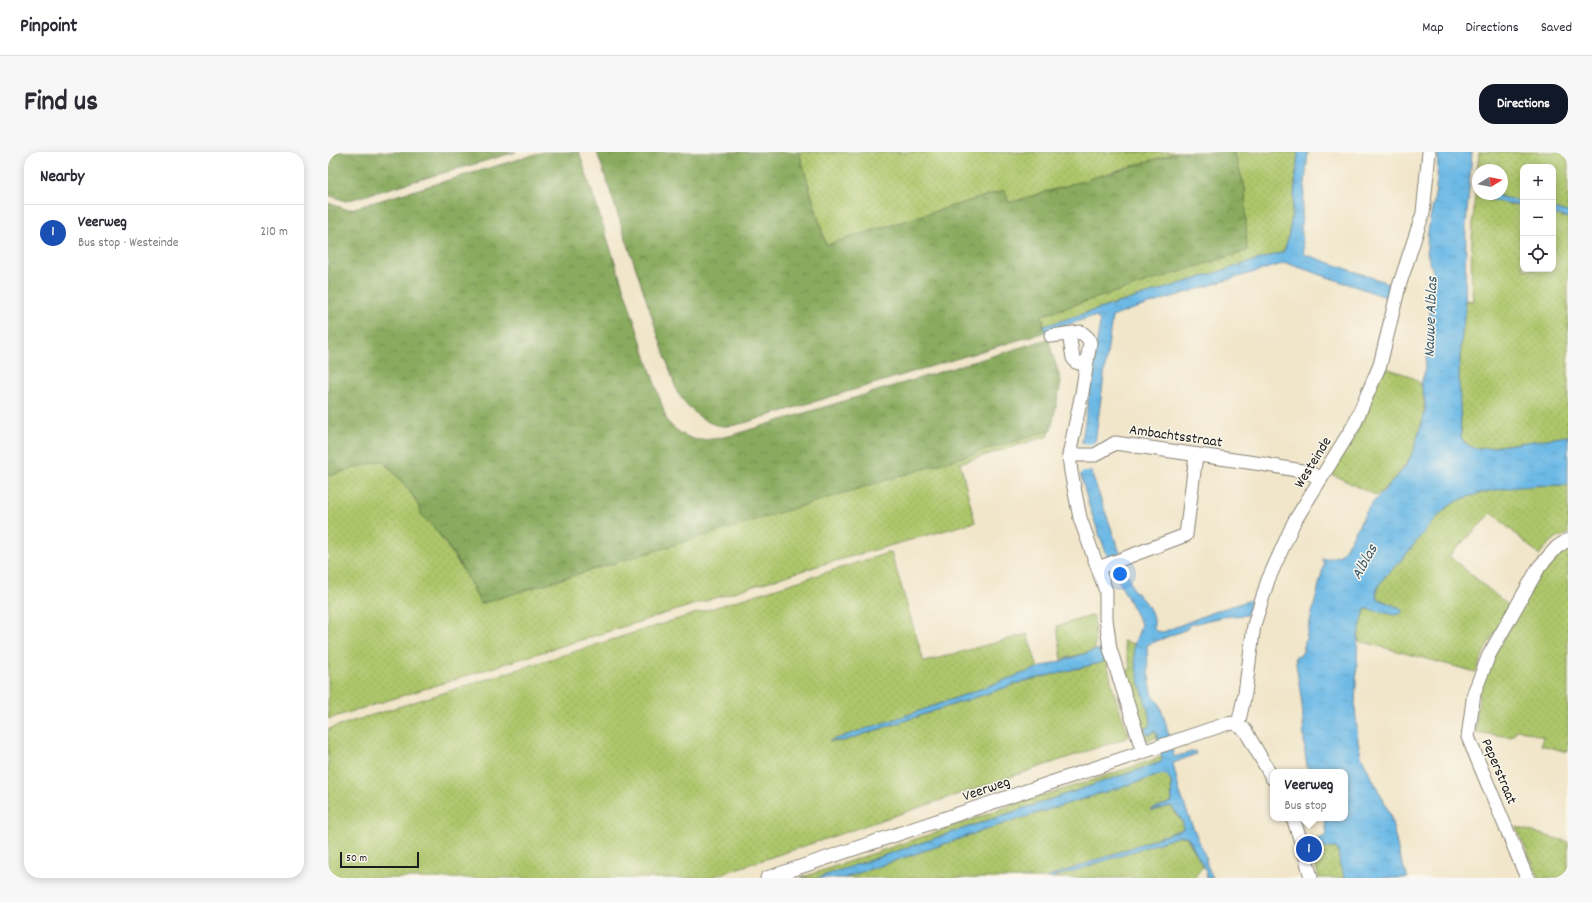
<!DOCTYPE html>
<html lang="en">
<head>
<meta charset="utf-8">
<style>
	body { margin:0; font-family:Dekko,sans-serif; background:#f7f7f7; color:#2b2b33 }
	.controls { position:absolute; right:12px; top:12px; display:grid; overflow:hidden; border-radius:8px; box-shadow:0 2px 10px #0003 }
	.controls button { width:36px; height:36px; display:grid; place-items:center; padding:0; border:0; border-bottom:1px solid #e1e1e2; background:#fff; color:#2b2b33; font:20px sans-serif }
	.compass { position:absolute; left:1144px; top:12px; width:36px; height:36px; border-radius:50%; background:#fff; box-shadow:0 2px 10px #0003; rotate:80deg }
	.scale { position:absolute; left:12px; bottom:10px; width:79px; box-sizing:border-box; padding-left:4px; border:2px solid #1c1c1c; border-top:0; font-size:11px; line-height:14px; white-space:nowrap; color:#1c1c1c; -webkit-text-stroke:3px #fbf7ec; paint-order:stroke }
	.you { position:absolute; left:792px; top:422px; width:14px; height:14px; margin:-10px; border:3px solid #fff; border-radius:50%; background:#1a73e8; box-shadow:0 0 0 6px #1a73e833 }
	.badge { display:grid; place-items:center; width:26px; height:26px; border-radius:50%; background:#111827; color:#fff; font-size:13px; font-weight:700 }
	.pin { position:absolute; translate:-50% -50%; border:2px solid #fff; box-shadow:0 1px 4px #0006 }
	.popup { position:absolute; left:942px; top:617px; width:78px; height:52px; box-sizing:border-box; display:grid; place-content:center; border-radius:8px; background:#fff; filter:drop-shadow(0 1px 3px #0005); font-size:13px; white-space:nowrap; color:#7c7c81 }
	.popup b { font-size:15px; color:#2b2b33 }
	.popup::after { content:''; position:absolute; left:50%; top:100%; margin-left:-8px; border:8px solid transparent; border-top-color:#fff }
	.list { margin:0; padding:0; list-style:none }
	h2 { display:flex; justify-content:space-between; align-items:center; height:52px; margin:0; padding:0 16px; font-size:17px }
	h2 small { font-size:13px; font-weight:400; color:#7c7c81 }
	.list li { display:grid; grid-template-columns:26px 1fr auto; gap:12px; align-items:center; box-sizing:border-box; height:56px; padding:0 16px; border-top:1px solid #e1e1e2 }
	.list b { display:block; font-size:15px; white-space:nowrap }
	.list p { margin:0; font-size:13px; white-space:nowrap; color:#7c7c81 }
	.list em { font-size:13px; font-style:normal; color:#7c7c81 }
	.icon { flex:none; width:22px; height:22px; fill:none; stroke:currentColor; stroke-width:2; stroke-linecap:round; stroke-linejoin:round }
	.map { position:relative; flex:none; width:1240px; height:726px; overflow:hidden; border-radius:16px }
	header { display:flex; align-items:center; gap:24px; box-sizing:border-box; height:56px; padding:0 20px; background:#fff; border-bottom:1px solid #e1e1e2 }
	header strong { font-size:19px }
	nav { display:flex; gap:22px; margin-inline-start:auto; font-size:14px }
	.intro { display:flex; align-items:center; justify-content:space-between; box-sizing:border-box; height:96px; padding:0 24px }
	h1 { margin:0; font-size:28px }
	.button { padding:10px 18px; border-radius:16px; background:#111827; color:#fff; font-size:14px; font-weight:700 }
	main { display:flex; gap:24px; padding:0 24px }
	aside { flex:1; background:#fff; border-radius:16px; box-shadow:0 2px 10px #0003 }
	.map>svg:first-child { display:block }
	.grass { fill:url(#grass-dots); stroke:#647144 }
	.forest { fill:url(#forest-crowns); stroke:#53643e }
	.water { fill:url(#water-ripples); stroke:#446a81 }
	.pier { fill:#f1e6ca }
	.lines { fill:none; stroke-linecap:round; stroke-linejoin:round }
	.minor-casing { stroke:#868173; stroke-width:15 }
	.minor { stroke:#fff; stroke-width:13 }
	.labels { text-anchor:middle; stroke-width:3; stroke-linejoin:round; paint-order:stroke }
	.street-label { font-size:15px; fill:#1c1c1c; stroke:#fbf7ec }
	.water-label { font-size:16px; font-style:italic; fill:#3c5b6d; stroke:#fbf7ec }
</style>
</head>
<body>
<header>
<strong>Pinpoint</strong>
<nav><a>Map</a><a>Directions</a><a>Saved</a></nav>
</header>
<div class="intro"><h1>Find us</h1><a class="button">Directions</a></div>
<main>
<aside>
<h2>Nearby<small></small></h2>
<ul class="list">
<li><span class="badge" style="background:#1a4fb4">1</span><div><b>Veerweg</b><p>Bus stop · Westeinde</p></div><em>210 m</em></li>
</ul>
</aside>
<div class="map">
<svg width="1240" height="726" viewBox="0 0 1240 726">
	<defs>
		<pattern id="grass-dots" width="8" height="8" patternUnits="userSpaceOnUse"><rect width="8" height="8" fill="#adc66b"/><path d="M2 2h.1M6 6h.1" fill="none" stroke="#94aa5c" stroke-width="1.8" stroke-linecap="round"/></pattern>
		<pattern id="forest-crowns" width="20" height="18" patternUnits="userSpaceOnUse"><rect width="20" height="18" fill="#8aab5f"/><path d="M2 6a3 3 0 1 1 6 0M12 15a3 3 0 1 1 6 0" fill="none" stroke="#708a4e"/></pattern>
		<pattern id="water-ripples" width="26" height="14" patternUnits="userSpaceOnUse"><rect width="26" height="14" fill="#6cb9e6"/><path d="M2 4q2-2 4 0t4 0M15 11q2-2 4 0t4 0" fill="none" stroke="#5d9ec5"/></pattern>
	</defs>
	<rect width="100%" height="100%" fill="#fbf7ec"/>
	<filter id="ink" filterUnits="userSpaceOnUse"><feTurbulence type="fractalNoise" baseFrequency=".025" numOctaves="2"/><feDisplacementMap in="SourceGraphic" scale="8" xChannelSelector="R" yChannelSelector="G"/><feConvolveMatrix kernelMatrix="1 2 1 2 8 2 1 2 1" color-interpolation-filters="sRGB"/></filter>
	<filter id="wash" filterUnits="userSpaceOnUse"><feTurbulence type="fractalNoise" baseFrequency=".012" numOctaves="4" result="noise"/><feDisplacementMap in="SourceGraphic" scale="16" xChannelSelector="R" yChannelSelector="G"/><feGaussianBlur stdDeviation="0.9" result="paint"/><feColorMatrix in="noise" values="0 0 0 0 0 0 0 0 0 0 0 0 0 0 0 0 0 1.4 0 .05"/><feComposite in="paint" operator="in"/></filter>
	<g filter="url(#wash)">
		<rect width="100%" height="100%" fill="#f1e6ca"/>
		<path class="grass" d="M471 0H851L681 51 677 38 498 93Z
			M906 0H970C968 20 964 86 955 100L716 174 714 163 802 135 917 36Z
			M1151 0H1240V60L1225 57V15H1195V50L1162 42H1174V18H1150V42H1156V46L1195 55V117H1225V62L1240 66V284L1151 297C1142 295 1137 293 1133 285 1131 254 1130 222 1133 191 1134 177 1137 163 1137 148L1145 149C1140 102 1147 47 1151 0Z
			M1055 215 1082 224 1093 232C1101 258 1093 289 1078 312 1071 324 1059 334 1049 344L1003 322 1029 278Z
			M723 278 720 284 632 311 647 370 496 412 0 567V324L54 308C68 324 89 343 94 364L103 370C121 398 139 421 152 451Z
			M1199 333H1240V382C1225 387 1220 391 1211 403L1164 361 1121 404 1181 454 1156 500 1148 520 1031 489C1029 478 1034 467 1037 457H1074L1050 447 1048 443C1050 427 1064 418 1074 407 1089 391 1100 371 1116 357 1138 339 1172 338 1199 333Z
			M1240 396V600L1213 593 1215 585 1190 577 1183 585 1147 580 1152 537 1163 509 1214 418 1234 398Z
			M563 400 596 510 699 482 710 516 603 555 503 589H515L697 529 776 510 772 497 776 496 785 538 801 585 381 726H0V577Z
			M766 463 767 499 734 507 729 474Z
			M795 489 806 492C805 518 817 544 823 569L821 574 817 576 827 579 829 585 819 588 814 581 795 520 803 517Z
			M833 605 834 607 833 610 489 726H472L618 677 684 653 762 629Z
			M835 622H839L843 630 844 650 823 658 824 659 843 654 855 671V677L718 726H516L681 670Z
			M1188 675 1240 690V726H1211Z
			M852 684H858L875 714 866 726H723Z
			M1004 695C1014 697 1011 708 1013 716 1014 719 1016 723 1017 726H991L984 701 993 696Z"/>
		<path class="forest" d="M0 0H188L18 49 0 43Z
			M215 0H251L339 269C345 277 361 288 372 288 381 288 391 286 401 284L720 187 733 230 723 278 152 452C144 429 113 378 94 364 89 343 69 325 55 308L0 324V51L17 57H23Z
			M269 0H471L498 93 677 38 681 51 851 0H906L917 36 919 99 714 163 717 180 416 271C411 272 405 274 400 274 377 275 361 257 349 240Z"/>
		<path class="water" d="M970 0H980L973 73 976 102 1068 134 1064 147 958 111 896 129 802 158 784 165 763 320 805 437 820 454 826 467V477L828 479 835 480 888 459 923 448 919 463 893 465 861 473 859 477 819 493 820 520 825 545 831 551 838 572 846 605 867 599 868 602 845 611 851 638 862 668 878 706 879 713 885 726H878V720L859 684H852L746 719 723 726H718L855 677C857 669 848 660 843 654L823 659 822 658 844 650 843 629 839 623 835 622 681 670 516 726H489L833 610 834 607 829 582 827 579 820 583 816 577 821 574 823 569C817 546 807 523 806 499 805 489 812 481 813 472L783 414 761 354 752 321 754 289 772 170 770 166 763 165 717 180 716 174 955 100C964 86 968 20 970 0Z
			M1110 0H1144L1138 74 1137 158 1133 190 1131 222 1133 285C1137 293 1142 295 1151 297L1240 284V333C1207 333 1141 335 1116 358 1101 372 1089 389 1076 405 1066 417 1050 426 1048 443L1050 447 1074 457V460L1072 462 1066 463 1040 457H1037L1030 484 1027 555 1030 589 1033 604 1062 662 1072 706 1080 726H1017L1012 713 1010 699 1008 696H993L984 701 981 690 998 684 999 682 996 666H1017V620H980L977 601 974 552 967 505 972 504 975 499 996 412 994 407 1002 406 1013 403 1021 391 1041 355 1071 322 1079 312 1086 297 1097 260V249L1093 232 1096 222 1099 200 1105 121C1104 113 1099 106 1099 97 1099 81 1102 65 1106 49 1109 33 1110 16 1110 0Z
			M1156 42H1162L1195 50V55L1155 46Z
			M1225 57 1240 60V66L1225 62Z
			M772 497 776 510 697 529 515 589H501L603 555 710 516Z"/>
		<path class="pier" d="M768 290 765 318 759 320H755L750 324 752 291 762 292Z"/>
	</g>
	<g filter="url(#ink)">
		<g class="lines">
			<defs>
				<path id="minor" d="M741 182 745 206 748 210 758 213
					M723 184 753 180 760 186 762 191 754 241 741 303H767L787 291 934 312 980 320 993 327
					M741 303 743 320 752 366 778 439V466L782 497 815 600
					M770 416 858 383 868 303
					M910 573 917 541 926 473 940 428 966 370 1026 273 1052 213 1071 134 1095 61 1101 0
					M965 666 976 698 983 726
					M439 726 898 572 906 571 917 578 945 627
					M1199 726 1140 585 1146 541 1161 503 1211 415 1229 395 1240 388"/>
			</defs>
			<use href="#minor" class="minor-casing"/>
			<use href="#minor" class="minor"/>
		</g>
	</g>
	<g class="labels">
		<g class="street-label">
			<text transform="translate(848 283) rotate(8)" y="5">Ambachtsstraat</text>
			<text transform="translate(984 310) rotate(-58)" y="5">Westeinde</text>
			<text transform="translate(1172 619) rotate(67)" y="5">Peperstraat</text>
			<text transform="translate(658 636) rotate(-19)" y="5">Veerweg</text>
		</g>
		<g class="water-label">
			<text transform="translate(1101 165) rotate(-88)" y="6">Nauwe Alblas</text>
			<text transform="translate(1035 409) rotate(-61)" y="6">Alblas</text>
		</g>
	</g>
</svg>
<div class="controls">
<button>+</button>
<button>−</button>
<button><svg class="icon" aria-label="locate" viewBox="0 0 24 24"><circle cx="12" cy="12" r="6"/><path d="M12 2v4M12 18v4M2 12h4M18 12h4"/></svg></button>
</div>
<svg class="compass" viewBox="-18 -18 36 36"><path d="M0-13l5 13h-10z" fill="#e53935"/><path d="M0 13l5-13h-10z" fill="#7c7c81"/></svg>
<div class="scale">50 m</div>
<div class="you"></div>
<div class="pin badge" style="left:981px;top:697px;background:#1a4fb4">1</div>
<div class="popup"><b>Veerweg</b>Bus stop</div>
</div>
</main>
</body>
</html>
